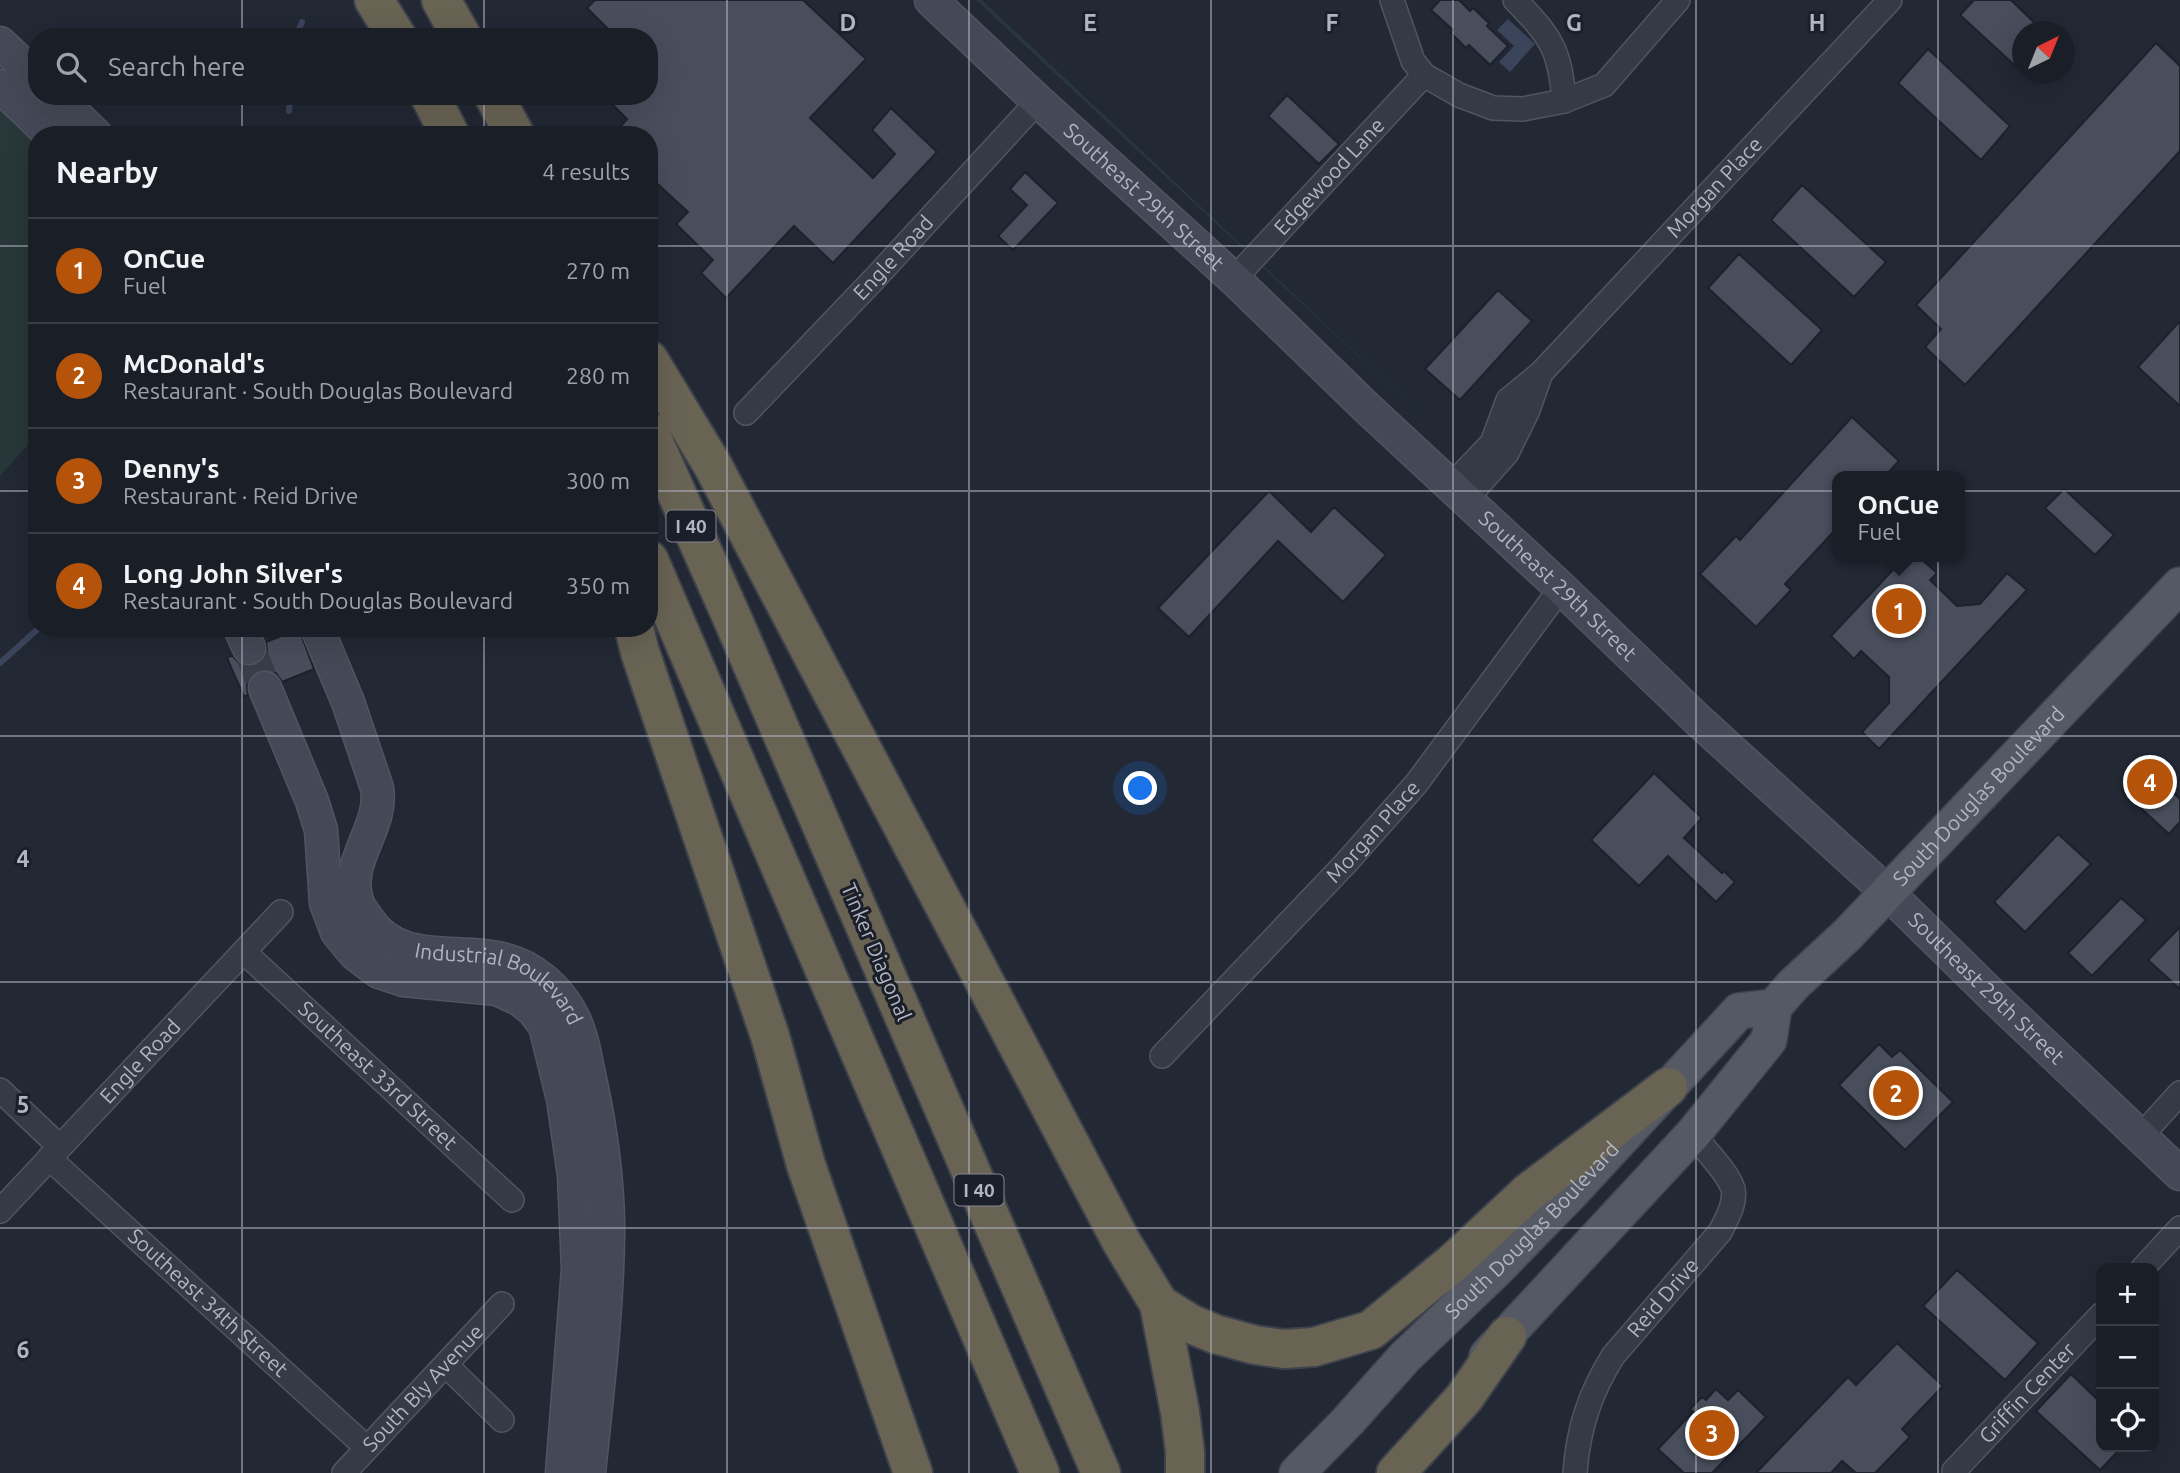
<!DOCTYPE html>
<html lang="en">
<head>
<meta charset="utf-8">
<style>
	body { margin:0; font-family:Ubuntu,sans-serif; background:#272b33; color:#f1f3f6 }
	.controls { position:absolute; right:21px; bottom:21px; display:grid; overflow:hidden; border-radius:14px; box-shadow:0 7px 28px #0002 }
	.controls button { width:63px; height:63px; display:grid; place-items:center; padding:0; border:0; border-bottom:2px solid #383c44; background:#1a1e27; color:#f1f3f6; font:35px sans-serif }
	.compass { position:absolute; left:2012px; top:21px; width:63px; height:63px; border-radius:50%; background:#1a1e27; box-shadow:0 7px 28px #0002; rotate:43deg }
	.you { position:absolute; left:1141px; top:789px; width:24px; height:24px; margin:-18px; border:5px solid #fff; border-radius:50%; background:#1a73e8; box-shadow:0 0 0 10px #1a73e833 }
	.badge { display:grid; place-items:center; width:46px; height:46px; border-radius:50%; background:#b45309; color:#fff; font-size:23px; font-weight:700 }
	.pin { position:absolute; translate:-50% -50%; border:4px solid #fff; box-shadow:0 2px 7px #0006 }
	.popup { position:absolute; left:1832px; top:471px; width:133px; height:91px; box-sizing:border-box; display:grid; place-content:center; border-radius:14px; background:#1a1e27; filter:drop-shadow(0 2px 5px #0005); font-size:23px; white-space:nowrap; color:#9fa2a7 }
	.popup b { font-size:26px; color:#f1f3f6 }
	.popup::after { content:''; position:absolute; left:50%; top:100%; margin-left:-14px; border:14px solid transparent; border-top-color:#1a1e27 }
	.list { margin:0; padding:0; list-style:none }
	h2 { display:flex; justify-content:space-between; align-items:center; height:91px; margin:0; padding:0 28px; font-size:30px }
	h2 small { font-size:23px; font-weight:400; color:#9fa2a7 }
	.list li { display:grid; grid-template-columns:46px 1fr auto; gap:21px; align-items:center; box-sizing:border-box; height:105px; padding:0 28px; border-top:2px solid #383c44 }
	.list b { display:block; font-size:26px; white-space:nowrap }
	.list p { margin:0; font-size:23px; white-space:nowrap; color:#9fa2a7 }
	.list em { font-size:23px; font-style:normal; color:#9fa2a7 }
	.icon { flex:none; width:38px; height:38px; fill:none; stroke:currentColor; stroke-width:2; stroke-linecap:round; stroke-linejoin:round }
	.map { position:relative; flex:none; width:2180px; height:1473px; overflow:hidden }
	.search { position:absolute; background:#1a1e27; box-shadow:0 7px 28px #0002; left:28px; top:28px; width:630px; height:77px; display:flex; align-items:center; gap:18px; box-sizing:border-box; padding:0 24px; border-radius:28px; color:#9fa2a7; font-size:26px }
	.panel { position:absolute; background:#1a1e27; box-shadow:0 7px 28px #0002; left:28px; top:126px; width:630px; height:511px; border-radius:28px }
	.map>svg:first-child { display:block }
	.green { fill:#283739 }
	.water { fill:#3a445b }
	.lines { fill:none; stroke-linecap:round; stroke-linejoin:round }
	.stream { stroke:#3a445b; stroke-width:6 }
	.building { fill:#484e5c; stroke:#1d212b; stroke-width:2 }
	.secondary-tunnel { stroke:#373d49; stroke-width:32; stroke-dasharray:32 16; stroke-linecap:butt }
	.street-casing { stroke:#50555f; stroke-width:26 }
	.secondary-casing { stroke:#50555f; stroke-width:35 }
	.primary-casing { stroke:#3f434e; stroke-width:38 }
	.highway-casing { stroke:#3d424c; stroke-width:42 }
	.street { stroke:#353a45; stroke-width:23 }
	.secondary { stroke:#444957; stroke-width:32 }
	.primary { stroke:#545964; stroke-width:35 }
	.highway { stroke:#696354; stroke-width:38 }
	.grid { fill:none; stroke:#b0b5c1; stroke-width:2; stroke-opacity:0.55 }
	.labels { text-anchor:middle; stroke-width:6; stroke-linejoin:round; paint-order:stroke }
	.shield { fill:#1b1f29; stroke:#838893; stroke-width:2 }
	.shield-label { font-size:19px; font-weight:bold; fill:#b0b5c1 }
	.street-label { font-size:21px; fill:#b0b5c1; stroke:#1b1f29 }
	.grid-label { font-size:23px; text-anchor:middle; font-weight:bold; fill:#b0b5c1; stroke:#1b1f29; stroke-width:6; stroke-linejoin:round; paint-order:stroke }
</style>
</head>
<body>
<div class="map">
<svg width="2180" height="1473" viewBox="0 0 2180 1473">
	<rect width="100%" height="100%" fill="#222834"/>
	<path class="green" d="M976 0H982L1445 437Z
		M0 108 37 144V435L0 476Z"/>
	<path class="water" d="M1508 19 1535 44 1510 72 1499 62 1514 46 1497 30Z"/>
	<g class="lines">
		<path class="stream" d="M296 37 302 22
			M289 111 290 96
			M0 663 39 628"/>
	</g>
	<path class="building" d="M595 0H803L866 59 810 118 873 178 895 154 872 130 891 108 937 152 833 263 794 226 726 298 701 273 713 260 676 224 688 212 649 176V135H631L621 126 627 119 604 96H649V37H616L587 8Z
		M1440 0H1459L1470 11 1473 8 1489 23 1487 26 1508 46 1490 65 1469 45 1466 48 1451 33 1453 30 1431 10Z
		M1974 0H2011L2044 32H2022V72L1960 15Z
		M2156 43 2180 66V151L1965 385 1925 347 1941 329 1916 305Z
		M1928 49 2010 126 1981 160 1898 83Z
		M1287 95 1339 144 1319 164 1268 116Z
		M1025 172 1058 203 1013 250 998 236 1027 205 1010 189Z
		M1802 185 1886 262 1854 297 1771 220Z
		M1739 254 1822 330 1791 365 1708 288Z
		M1498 290 1532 321 1460 400 1425 369Z
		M2180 321V406L2138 367Z
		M1852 417 1899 461 1885 476H1838V527L1785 584 1791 590 1756 627 1700 574 1736 536 1740 540Z
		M2064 489 2114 535 2095 555 2045 508Z
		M1269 491 1311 532 1334 507 1386 555 1343 602 1278 541 1189 637 1158 608Z
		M1905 557H1919L1937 573 1930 580 1957 606 1980 604 2007 573 2027 590 1879 749 1862 732 1889 703V677L1861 651 1854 659 1831 636Z
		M299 629 314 669 282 682 276 673 268 670 259 671 250 677 247 686 248 695 244 697 227 658 232 655 238 662 246 666 256 665 264 658 267 651 266 642Z
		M2145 765 2180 799V822L2169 834 2122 791Z
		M1654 773 1702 818 1684 838 1722 873 1724 871 1735 882 1716 902 1668 856 1639 886 1591 840Z
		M2058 834 2091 864 2025 932 1994 902Z
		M2121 898 2146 920 2092 976 2068 953Z
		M2180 927V989L2148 960Z
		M1879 1044 1892 1057 1900 1050 1953 1102 1905 1150 1839 1085Z
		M1957 1270 2038 1343 2005 1380 1923 1306Z
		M1897 1343 1943 1386 1902 1429 1910 1437 1875 1473H1856L1842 1461 1831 1473H1756L1848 1377 1856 1385Z
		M2071 1374 2101 1403V1447H2122L2100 1470 2036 1411Z
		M1716 1389 1728 1400 1738 1390 1766 1417 1712 1473H1684L1658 1449 1693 1412 1690 1409 1702 1397 1706 1400Z"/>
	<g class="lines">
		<path class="secondary-tunnel" d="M249 648 265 688"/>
		<defs>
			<g id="street">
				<path d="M1392 0 1413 61 1424 75 1459 95 1493 108 1523 109 1564 101 1604 85 1678 0"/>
				<path d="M1515 0C1551 37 1560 49 1564 101"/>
				<path id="s1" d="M1234 279 1424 75"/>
				<path id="s2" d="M746 413 877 276 1038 101"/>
				<path id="s3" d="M1451 486 1492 443 1508 400 1541 373 1890 0"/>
				<path d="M1466 499 1507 453 1528 410 1541 373"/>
				<path id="s4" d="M244 952 512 1200"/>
				<path id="s5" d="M1162 1056 1345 864 1416 784 1561 588"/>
				<path d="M0 1090 60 1147"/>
				<path d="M2141 1136 2180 1093"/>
				<path id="s6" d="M49 1158 367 1448"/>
				<path id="s7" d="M0 1211 281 912"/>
				<path d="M2143 1268 2180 1228"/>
				<path d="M446 1365 502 1420"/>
				<path id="s8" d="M1954 1471 2101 1315"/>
				<path id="s9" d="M344 1473 502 1304"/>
				<path id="s10" d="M1575 1473C1578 1429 1590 1393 1613 1356L1720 1232C1726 1220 1736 1204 1733 1189 1728 1172 1704 1149 1693 1134"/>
			</g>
			<g id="secondary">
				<path id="s11" d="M931 0 1038 101 1234 279 1367 408 1561 588 1699 721 1887 892 1998 1001 2180 1174"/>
				<path d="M0 43 37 78"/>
				<path d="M0 86 51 135"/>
				<path d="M56 96 96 135"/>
				<path d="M240 628 249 648"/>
				<path id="s12" d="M317 628 348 702 377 788C384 828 342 862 358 904 360 909 364 913 367 918 397 966 455 948 502 959 533 966 559 989 573 1017 583 1037 586 1062 591 1084 601 1130 609 1189 608 1236 607 1315 597 1394 589 1473"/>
				<path d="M265 688 312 801 321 830 326 903 337 932 355 954 379 972 403 980 497 989 519 999 533 1010 545 1026 563 1099 574 1175 578 1269 562 1473"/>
			</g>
			<g id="primary">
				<path id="s13" d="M1487 1356 1693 1134 1769 1040 1774 1007 1793 985 1847 935 2180 585"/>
				<path id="s14" d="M1297 1473 1348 1421 1405 1357 1498 1268 1570 1194 1739 1011 1774 1007"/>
			</g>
			<path id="highway" d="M374 0 397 37
				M441 0 462 37
				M430 96 450 135
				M494 96 515 135
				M649 360 713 466 1121 1241 1159 1304 1180 1412 1185 1452V1473
				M649 431 733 620 1101 1473
				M649 560 1040 1473
				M634 628 640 652 770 1036 806 1165 913 1473
				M1159 1304 1191 1324 1215 1334 1255 1345 1284 1349 1314 1347 1371 1330 1455 1261 1529 1192 1668 1087
				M1396 1473 1464 1398 1507 1336"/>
		</defs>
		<use href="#street" class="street-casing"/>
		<use href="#secondary" class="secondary-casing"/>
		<use href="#primary" class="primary-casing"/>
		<use href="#highway" class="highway-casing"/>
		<use href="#street" class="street"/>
		<use href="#secondary" class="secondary"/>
		<use href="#primary" class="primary"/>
		<use href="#highway" class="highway"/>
	</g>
	<path class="grid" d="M242 0V37M484 0V37M727 0V1473M969 0V1473M1211 0V1473M1453 0V1473M1696 0V1473M1938 0V1473M242 96V135M484 96V135M0 246H37M649 246H2180M0 491H37M649 491H2180M242 628V1473M484 628V1473M0 736H2180M0 982H2180M0 1228H2180"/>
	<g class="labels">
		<g class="shield">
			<rect x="666.5" y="510.5" width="49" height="31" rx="5"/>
			<rect x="954.5" y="1174.5" width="49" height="31" rx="5"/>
		</g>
		<g class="shield-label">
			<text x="691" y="533">I 40</text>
			<text x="979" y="1197">I 40</text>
		</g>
		<g class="street-label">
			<text dy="7" stroke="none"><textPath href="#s1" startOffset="140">Edgewood Lane</textPath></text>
			<text dy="7" stroke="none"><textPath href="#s3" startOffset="402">Morgan Place</textPath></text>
			<text dy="7" stroke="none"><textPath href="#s11" startOffset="290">Southeast 29th Street</textPath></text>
			<text dy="7" stroke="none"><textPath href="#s2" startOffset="214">Engle Road</textPath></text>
			<text dy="7" stroke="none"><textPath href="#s11" startOffset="858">Southeast 29th Street</textPath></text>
			<text dy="7" stroke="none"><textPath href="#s13" startOffset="751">South Douglas Boulevard</textPath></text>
			<text dy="7" stroke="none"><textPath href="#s5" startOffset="308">Morgan Place</textPath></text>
			<text transform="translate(876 952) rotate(67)" y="7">Tinker Diagonal</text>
			<text dy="7" stroke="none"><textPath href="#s11" startOffset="1446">Southeast 29th Street</textPath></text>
			<text dy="7" stroke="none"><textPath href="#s12" startOffset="462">Industrial Boulevard</textPath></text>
			<text dy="7" stroke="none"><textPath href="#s7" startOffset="205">Engle Road</textPath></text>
			<text dy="7" stroke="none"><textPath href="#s4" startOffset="182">Southeast 33rd Street</textPath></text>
			<text dy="7" stroke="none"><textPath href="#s14" startOffset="338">South Douglas Boulevard</textPath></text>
			<text dy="7" stroke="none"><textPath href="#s10" startOffset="201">Reid Drive</textPath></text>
			<text dy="7" stroke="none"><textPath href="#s6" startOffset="215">Southeast 34th Street</textPath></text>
			<text dy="7" stroke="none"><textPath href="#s9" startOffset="116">South Bly Avenue</textPath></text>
			<text dy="7" stroke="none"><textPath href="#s8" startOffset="107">Griffin Center</textPath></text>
		</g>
	</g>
	<g class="grid-label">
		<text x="848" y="31">D</text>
		<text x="1090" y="31">E</text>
		<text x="1332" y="31">F</text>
		<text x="1574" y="31">G</text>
		<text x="1817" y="31">H</text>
		<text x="23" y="867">4</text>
		<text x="23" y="1113">5</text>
		<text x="23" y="1358">6</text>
	</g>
</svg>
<div class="controls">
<button>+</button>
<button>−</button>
<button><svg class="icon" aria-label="locate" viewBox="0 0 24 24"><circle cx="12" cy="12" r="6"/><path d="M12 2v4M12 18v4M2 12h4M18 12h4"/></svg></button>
</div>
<svg class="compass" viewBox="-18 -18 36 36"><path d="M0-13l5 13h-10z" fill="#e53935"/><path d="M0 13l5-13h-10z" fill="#9fa2a7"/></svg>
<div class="you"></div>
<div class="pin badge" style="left:1899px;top:611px">1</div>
<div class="popup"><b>OnCue</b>Fuel</div>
<div class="pin badge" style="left:1896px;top:1093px">2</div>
<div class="pin badge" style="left:1712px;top:1433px">3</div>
<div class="pin badge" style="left:2150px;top:782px">4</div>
<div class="search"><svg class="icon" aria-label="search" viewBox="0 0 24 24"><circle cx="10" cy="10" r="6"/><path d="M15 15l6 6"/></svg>Search here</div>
<section class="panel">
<h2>Nearby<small>4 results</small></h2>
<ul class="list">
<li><span class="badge">1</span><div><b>OnCue</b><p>Fuel</p></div><em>270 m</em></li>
<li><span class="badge">2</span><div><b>McDonald's</b><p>Restaurant · South Douglas Boulevard</p></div><em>280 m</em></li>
<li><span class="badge">3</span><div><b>Denny's</b><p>Restaurant · Reid Drive</p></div><em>300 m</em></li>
<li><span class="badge">4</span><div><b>Long John Silver's</b><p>Restaurant · South Douglas Boulevard</p></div><em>350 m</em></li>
</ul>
</section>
</div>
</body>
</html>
